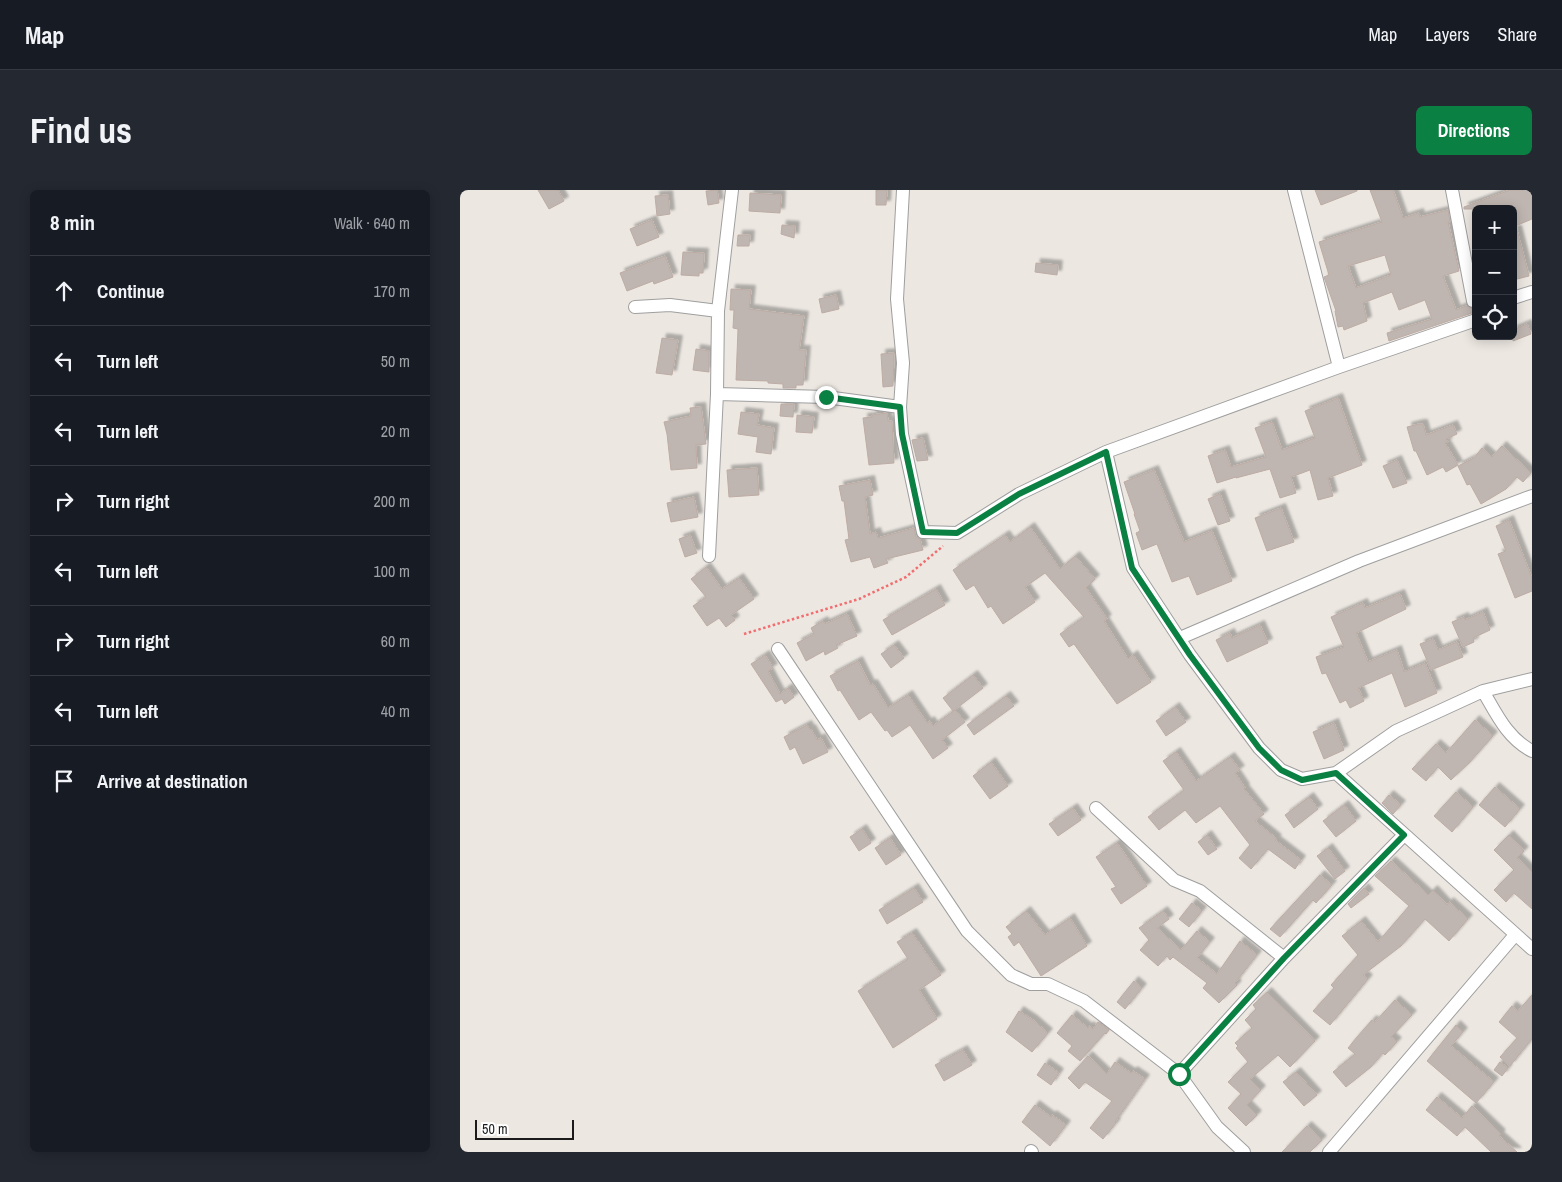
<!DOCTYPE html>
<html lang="en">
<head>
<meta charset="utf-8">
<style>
	body { margin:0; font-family:"Archivo Narrow",sans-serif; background:#242831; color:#f1f3f6 }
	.controls { position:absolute; right:15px; top:15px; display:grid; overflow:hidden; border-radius:8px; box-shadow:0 2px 12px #0003 }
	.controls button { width:45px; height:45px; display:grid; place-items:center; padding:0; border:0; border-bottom:1px solid #363941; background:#171b24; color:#f1f3f6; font:25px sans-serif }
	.scale { position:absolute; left:15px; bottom:12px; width:99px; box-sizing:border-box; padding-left:5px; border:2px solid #1b1b1b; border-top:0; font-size:14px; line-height:18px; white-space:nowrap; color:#1b1b1b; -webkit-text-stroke:4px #fff; paint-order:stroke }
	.stop { position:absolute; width:15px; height:15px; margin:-11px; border:4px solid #0b8043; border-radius:50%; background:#fff }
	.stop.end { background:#0b8043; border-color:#fff; box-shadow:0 1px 5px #0008 }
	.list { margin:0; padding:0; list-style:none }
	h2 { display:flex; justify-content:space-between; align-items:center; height:65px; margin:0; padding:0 20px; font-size:21px }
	h2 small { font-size:16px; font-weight:400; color:#9ea1a6 }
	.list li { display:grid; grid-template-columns:32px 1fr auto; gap:15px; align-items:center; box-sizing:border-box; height:70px; padding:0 20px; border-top:1px solid #363941 }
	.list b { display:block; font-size:19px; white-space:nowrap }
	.list em { font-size:16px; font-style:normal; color:#9ea1a6 }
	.icon { flex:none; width:28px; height:28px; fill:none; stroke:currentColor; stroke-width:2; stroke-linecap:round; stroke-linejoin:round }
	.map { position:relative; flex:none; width:1072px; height:962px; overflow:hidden; border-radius:8px }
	header { display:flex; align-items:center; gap:30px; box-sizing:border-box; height:70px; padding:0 25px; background:#171b24; border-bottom:1px solid #363941 }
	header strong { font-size:24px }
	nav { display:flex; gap:28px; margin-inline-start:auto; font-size:18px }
	.intro { display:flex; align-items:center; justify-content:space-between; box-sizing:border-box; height:120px; padding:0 30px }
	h1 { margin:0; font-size:35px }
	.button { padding:12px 22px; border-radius:8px; background:#0b8043; color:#fff; font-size:18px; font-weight:700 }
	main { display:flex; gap:30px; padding:0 30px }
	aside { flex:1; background:#171b24; border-radius:8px; box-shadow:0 2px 12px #0003 }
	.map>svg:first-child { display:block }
	.building { fill:#c0b6b1; stroke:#bdaca4; fill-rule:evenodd; filter:url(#shadow) }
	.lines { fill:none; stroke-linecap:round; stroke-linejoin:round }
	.minor-casing { stroke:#9f9f9f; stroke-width:14 }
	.path { stroke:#f16d6f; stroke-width:2.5; stroke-dasharray:2.5 2.5; stroke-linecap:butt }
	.minor { stroke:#fff; stroke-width:12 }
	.route { stroke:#0b8043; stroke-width:6 }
</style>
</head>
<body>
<header>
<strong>Map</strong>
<nav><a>Map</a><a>Layers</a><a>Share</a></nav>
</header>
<div class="intro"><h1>Find us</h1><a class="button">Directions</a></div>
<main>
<aside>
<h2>8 min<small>Walk · 640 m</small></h2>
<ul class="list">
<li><svg class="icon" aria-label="ahead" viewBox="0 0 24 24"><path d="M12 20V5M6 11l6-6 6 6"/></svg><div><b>Continue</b></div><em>170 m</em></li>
<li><svg class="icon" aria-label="left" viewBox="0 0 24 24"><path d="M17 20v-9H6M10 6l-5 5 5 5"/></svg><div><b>Turn left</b></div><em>50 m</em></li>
<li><svg class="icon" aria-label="left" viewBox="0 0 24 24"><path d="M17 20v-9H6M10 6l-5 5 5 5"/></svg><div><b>Turn left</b></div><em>20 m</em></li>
<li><svg class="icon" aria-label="right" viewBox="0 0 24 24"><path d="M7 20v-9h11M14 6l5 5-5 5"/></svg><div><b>Turn right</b></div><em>200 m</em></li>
<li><svg class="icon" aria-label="left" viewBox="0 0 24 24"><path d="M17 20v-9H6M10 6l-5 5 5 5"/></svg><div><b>Turn left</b></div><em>100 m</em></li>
<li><svg class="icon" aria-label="right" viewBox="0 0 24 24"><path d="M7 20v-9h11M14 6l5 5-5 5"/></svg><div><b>Turn right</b></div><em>60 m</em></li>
<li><svg class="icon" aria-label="left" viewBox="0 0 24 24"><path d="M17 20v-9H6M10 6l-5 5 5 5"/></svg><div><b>Turn left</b></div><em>40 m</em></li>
<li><svg class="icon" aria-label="arrive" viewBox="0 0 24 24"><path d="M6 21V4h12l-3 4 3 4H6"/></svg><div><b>Arrive at destination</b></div></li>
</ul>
</aside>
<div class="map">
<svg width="1072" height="962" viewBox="0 0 1072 962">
	<defs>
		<filter id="shadow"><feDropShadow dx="4.5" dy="-4.5" stdDeviation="1" flood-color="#0004"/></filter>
	</defs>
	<rect width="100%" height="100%" fill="#ece7e1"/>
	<path class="building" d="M78 0H98L104 11 89 19Z
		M257 0 259 13 248 15 246 1Z
		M416 0H427L426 15H416Z
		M855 0H897V1L861 15Z
		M910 0H933L943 28 959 23 960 27 988 20 990 32H988L999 81 983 86 996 120 1006 116 1014 119 1015 122 929 151 927 143 972 129 965 110 939 120 932 102 903 113 907 131 884 140 883 136 878 137 875 121H876L864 87 869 85 859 52 922 32ZM925 65 931 85 896 98 888 76Z
		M1050 0H1072V29L1053 37V19H1004V17Z
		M290 3 321 5 320 23 289 21Z
		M208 5 210 24 197 26 195 6Z
		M192 30 199 47 177 56 170 39Z
		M322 35 335 36 334 48 321 44Z
		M1053 40H1057L1069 86 1053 90Z
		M278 45H290L289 56H277Z
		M223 62 244 63 243 83H239V86L221 85Z
		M205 66 213 87 194 94 193 91 167 101 160 83Z
		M576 73 598 75 597 85 575 82Z
		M271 99 291 100 289 119 344 126 339 160H346L343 195H336V198H323V194L308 193V191L276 190 278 139 273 138 274 120H270Z
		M376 105 379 119 362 123 359 109Z
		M1067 134 1071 144 1053 151V140Z
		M202 148 218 150 212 185 196 183Z
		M236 159 249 161V182L233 180Z
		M434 163 433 196 423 197 421 164Z
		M878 208 902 275 868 288 873 306 858 310 850 280 831 287 836 303 820 308 810 279 776 288V287L757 293 748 266 765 260 771 277 806 267 795 238 812 232 822 260 855 248 845 221Z
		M321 214H334L333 227 320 226Z
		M241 217 246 254 236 255 237 278 211 280 207 244 204 232 231 226 230 218Z
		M281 222 299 224 297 235 314 238 311 264 296 262 298 247 278 244Z
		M427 223 428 231H432L434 273 409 275 403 228 412 227V225Z
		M337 225 354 227 352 243 336 242Z
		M959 234H963L966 245 993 235 997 244 986 249 988 252 985 253 998 275 986 282 983 277 967 285 956 261H954L947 237Z
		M463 248 468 270 457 271 452 250Z
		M1042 256 1071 283 1063 292 1057 287 1046 299 1021 314 1010 294 1007 295 998 276 1014 268 1022 258 1032 267Z
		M937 270 947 293 933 298 923 276Z
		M297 278 299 305 269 307 267 280Z
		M694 280 724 352 752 341 772 391 737 405 729 386 712 392 697 354 682 360 676 343 680 341 674 324H675L664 292Z
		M410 290 413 305 405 307 410 344 416 342 418 348 454 338 456 347 460 349 463 360 426 369 428 373 414 378 410 367 391 372 385 350 389 349 384 311H382L379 296Z
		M760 304 770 331 758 335 748 309Z
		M234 307 238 327 211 332 207 313Z
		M821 318 834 352 807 361 795 328Z
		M1049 330 1072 388V401L1055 408 1038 364 1046 361 1036 336Z
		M570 337 600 379 615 366 635 389 626 398 647 429 644 431 668 469 673 465 691 492 657 514 614 454 609 457 600 444 624 427 585 383 565 397 575 412 543 434 531 416 528 418 514 395 506 400 493 380 545 345 550 352Z
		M230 345 237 363 225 367 219 349Z
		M246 377 262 399 279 388 294 409 271 425 275 430 266 437 259 428 247 436 233 416 246 407 231 389Z
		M476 399 485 415 432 445 423 430Z
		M940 404 946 419 896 443 908 472 937 460 944 482 965 473 977 503 945 517 932 483 898 498 904 511 890 518 886 510 880 513 866 483 862 484 856 467 884 457 871 427 903 413 905 418Z
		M1023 422 1030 440 1013 448 1014 452 1003 457 992 432 1004 427 1005 430Z
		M387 424 397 446 376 455 378 458 365 465 364 461 346 471 337 453 354 444 351 438 363 431 365 434Z
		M800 435 808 453 767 472 756 450 770 443 772 448Z
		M973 449 978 460 997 452 1003 467 971 480 960 454Z
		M434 455 444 468 431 478 421 464Z
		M305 465 313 478 308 481 320 504 328 498 334 507 325 514 322 509 316 512 291 474Z
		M398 471 410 495 413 494 428 518 448 505 467 533 470 531 473 536 495 520 505 532 482 550 488 558 473 569 450 535 432 547 427 540 425 541 411 522 399 530 380 500 378 501 370 486Z
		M513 485 523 498 493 521 483 508Z
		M546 506 554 516 514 545 507 535Z
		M715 517 726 532 706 546 696 531Z
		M1015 530 1033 546 1009 573 991 590 978 577 966 591 952 579 976 554 986 563Z
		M874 533 884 560 864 569 853 542Z
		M347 535 350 540 351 539 357 550 361 548 368 562 343 574 335 557 330 560 324 547Z
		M716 562 736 591 770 567 780 580 775 583 785 598 784 599 804 624 795 631 817 649 815 650 841 670 835 679 808 659 791 679 779 668 790 655 760 616 736 633 725 620 699 640 688 627 724 600 703 571Z
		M531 572 548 596 530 609 513 586Z
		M1035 597 1060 619 1045 637 1019 615Z
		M996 602 1013 617 992 642 974 626Z
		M929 605 941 615 933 624 922 613Z
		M849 607 858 619 834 638 825 625Z
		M884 615 896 631 876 647 863 631Z
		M613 618 621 630 598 646 589 634Z
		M402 639 411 653 399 661 390 647Z
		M747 645 757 659 748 665 738 652Z
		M1049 645 1064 661 1057 668 1072 682V719L1054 703 1046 712 1034 700 1054 680 1034 660Z
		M430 648 441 665 426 675 415 658Z
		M657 653 687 696 661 714 651 699 656 697 636 667Z
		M868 658 885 681 875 689 857 666Z
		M931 671 968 705 973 700 987 715 989 712 1008 729 989 751 965 729 941 756 903 785 908 789 870 835 853 821 874 798 871 795 898 765 882 746 901 731 918 752 949 716 915 686Z
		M860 685 872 695 856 713 853 710 820 747 810 739Z
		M454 698 463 712 427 734 419 720Z
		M904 698 909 704 891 718 888 714Z
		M732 713 742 721 729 737 719 729Z
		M566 721 585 745 610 728 627 756 581 786 559 752 554 756 548 747 552 744 546 737Z
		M703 721 709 729 697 738 721 760 737 741 750 752 737 768 757 784 780 751 797 765 775 793 777 795 759 813 743 798 747 793 713 767 710 770 707 766 698 776 680 760 689 750 679 738Z
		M452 743 481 785 459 800 477 829 433 858 398 801 448 769 437 752Z
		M674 791 682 798 665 819 657 812Z
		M807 802 855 851 830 877 818 865 790 889 801 900 787 915 797 925 786 936 768 918 781 904 768 892 788 872 776 858 778 856 775 853 792 838 785 830 796 819 793 815Z
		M1072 805V849L1050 876 1040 867 1057 848 1039 832 1052 816 1058 821Z
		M935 810 952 825 931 847 937 852 925 865 923 863 911 877 886 897 873 882 895 864 888 858 897 847 912 830 915 832Z
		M559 821 573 830 588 843 572 862 546 842Z
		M612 825 628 838 629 836 633 839 638 832 649 840 646 844 645 843 620 871 608 861 612 856 597 843Z
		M996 835 1003 842 991 856 1034 892 1016 913 967 871Z
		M503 860 512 875 484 891 475 875Z
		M628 866 647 884 655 872 671 883 673 881 685 889 655 932 656 933 643 949 630 938 652 911 625 892 619 899 608 888Z
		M1040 872 1048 878 1042 886 1034 880Z
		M585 873 599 883 591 895 577 885Z
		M836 882 857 905 844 916 823 892Z
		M977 907 1002 928 1012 916 1041 944 1039 946 1057 962H1031L1005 937 997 946 966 920Z
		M575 915 591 927 592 925 606 935 590 956 562 932Z
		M847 936 862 950 850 962H822Z"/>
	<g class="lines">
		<defs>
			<path id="minor" d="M443 0 437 109 443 173 440 217 442 244 463 342 497 343 559 304 646 262 879 177 1016 130
				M834 0 879 177
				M992 0 1013 111H1016
				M1053 108 1072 102
				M175 117 210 115 258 121
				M257 204 366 207 440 217
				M646 262 673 378 730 465 799 558 821 580 842 589 876 583 936 541 1023 501 1072 489
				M249 366 257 204 258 121 272 0
				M720 448 899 371 1072 306
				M318 459 507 741 551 785 571 794H588L624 811 719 884 757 937 784 962
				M1023 501C1036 523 1047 548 1072 561
				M876 583 1072 759
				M636 618 714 690 740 701 824 768
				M719 884 824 768 944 645
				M571 961 572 962
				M869 962 1055 745"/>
		</defs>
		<use href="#minor" class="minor-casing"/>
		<path class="path" d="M284 444 399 409 446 387 483 356"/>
		<use href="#minor" class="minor"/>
	</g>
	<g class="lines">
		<path class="route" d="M366 207 440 217 442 244 463 342 497 343 559 304 646 262 672 378 730 465 799 558 821 580 842 590 876 583 944 645 824 768 719 884"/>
	</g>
</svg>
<div class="controls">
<button>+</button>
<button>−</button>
<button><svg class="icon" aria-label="locate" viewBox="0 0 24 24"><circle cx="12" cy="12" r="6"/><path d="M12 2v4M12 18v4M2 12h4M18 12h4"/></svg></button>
</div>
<div class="scale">50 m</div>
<div class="stop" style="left:719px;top:884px"></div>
<div class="stop end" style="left:366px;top:207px"></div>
</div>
</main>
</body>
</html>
